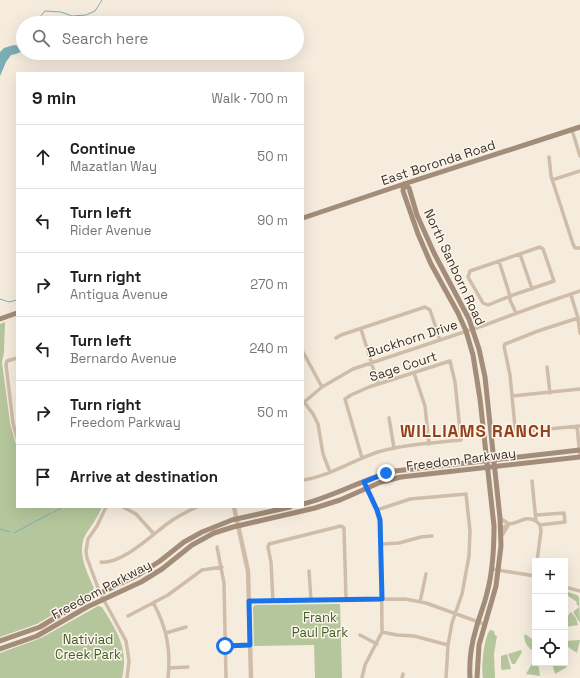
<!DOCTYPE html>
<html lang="en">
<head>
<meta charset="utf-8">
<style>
	body { margin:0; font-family:"Space Grotesk",sans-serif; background:#f6f6f6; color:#202124 }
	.controls { position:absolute; right:12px; bottom:12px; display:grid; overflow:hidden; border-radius:0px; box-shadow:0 4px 16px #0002 }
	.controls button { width:36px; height:36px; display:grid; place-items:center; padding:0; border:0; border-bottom:1px solid #e0e0e0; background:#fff; color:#202124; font:20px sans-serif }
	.stop { position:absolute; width:12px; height:12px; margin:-9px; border:3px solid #1a73e8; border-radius:50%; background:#fff }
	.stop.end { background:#1a73e8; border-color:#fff; box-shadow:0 1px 4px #0008 }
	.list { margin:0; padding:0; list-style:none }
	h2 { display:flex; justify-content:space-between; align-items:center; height:52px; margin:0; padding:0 16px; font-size:17px }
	h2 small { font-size:13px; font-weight:400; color:#757577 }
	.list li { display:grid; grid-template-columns:26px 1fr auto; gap:12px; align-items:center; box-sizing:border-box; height:64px; padding:0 16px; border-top:1px solid #e0e0e0 }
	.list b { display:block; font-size:15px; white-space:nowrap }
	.list p { margin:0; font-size:13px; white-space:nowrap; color:#757577 }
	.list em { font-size:13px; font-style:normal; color:#757577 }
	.icon { flex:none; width:22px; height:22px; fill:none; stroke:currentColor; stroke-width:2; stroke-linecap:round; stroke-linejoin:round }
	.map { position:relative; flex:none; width:580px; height:678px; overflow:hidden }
	.search { position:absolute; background:#fff; box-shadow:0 4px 16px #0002; left:16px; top:16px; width:288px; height:44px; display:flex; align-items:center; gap:10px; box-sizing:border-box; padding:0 14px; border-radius:22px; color:#757577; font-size:15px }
	.panel { position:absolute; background:#fff; box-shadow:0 4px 16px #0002; left:16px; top:72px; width:288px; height:436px; border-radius:0px }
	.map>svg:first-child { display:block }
	.green { fill:#b5c69c }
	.water { fill:#7aaeb5 }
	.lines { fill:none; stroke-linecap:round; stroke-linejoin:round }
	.stream { stroke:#7aaeb5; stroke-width:1 }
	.minor { stroke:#cfbda9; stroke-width:3.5 }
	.tertiary { stroke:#cfbda9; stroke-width:4.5 }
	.secondary { stroke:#a38c79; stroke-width:5 }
	.route { stroke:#1a73e8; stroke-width:5 }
	.labels { text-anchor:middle; stroke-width:3; stroke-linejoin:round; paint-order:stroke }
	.street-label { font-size:13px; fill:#3b3029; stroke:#fcf6ec }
	.park-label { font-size:13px; fill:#465c2a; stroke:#fcf6ec }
	.district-label { font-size:17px; font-weight:bold; letter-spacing:1px; fill:#92411a; stroke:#fcf6ec }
</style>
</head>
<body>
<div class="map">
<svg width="580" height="678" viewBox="0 0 580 678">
	<rect width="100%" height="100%" fill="#f5ecde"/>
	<path class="green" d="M5 322 4 353 2 362 10 423 17 448V507H102C98 517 92 525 86 534 76 551 87 572 94 588L92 592 79 599 37 624 0 637V324Z
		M565 591 577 595 579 597 580 623 573 612 579 607 576 603 577 602 565 594Z
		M340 604 342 678H315L314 645 254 646 253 607 255 605Z
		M98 606 102 607C117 631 129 649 122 678H0V653L41 638Z
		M571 612 576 618 578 625 565 627V619Z
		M490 630 494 631 495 635 497 636 494 654 495 678H483C481 668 484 637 490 630Z
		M525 634 535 641V652C528 648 525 644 524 636Z
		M580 640 577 653 565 645V641Z
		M521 650 522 652 515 664H512L508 654Z
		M507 654 511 669 502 670 501 668V656Z
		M534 660 535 663H538L540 676 526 674Z
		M552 663H562L567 667 555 674Z"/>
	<path class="water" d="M14 45 23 47V51L16 54 11 55 6 62 0 76V52L4 48Z"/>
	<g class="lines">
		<path class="stream" d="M35 23 45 11 61 12 72 16 86 15 95 11 102 0
			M18 46 23 39
			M0 299 9 302 17 300
			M54 512 63 507
			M0 529 10 532
			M14 533 51 513"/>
		<path class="minor" d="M572 130 580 156
			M549 157 551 176 573 244 575 248H580
			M552 180 580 171
			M540 247 543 249 554 281 510 296 488 305 483 303 468 277 470 271Z
			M520 254 532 289
			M499 261 510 296V300L516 313
			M571 295 578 318 580 333
			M578 318 538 331 505 344 504 346 510 375 515 427 517 432 580 426
			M361 329 378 384
			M336 338 341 335 425 307 430 310 440 340
			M303 352 322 387
			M17 358 7 361 6 365 13 423 17 438
			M547 367 550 393
			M414 373 425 406 429 444
			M512 396 580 389
			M304 402 313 414 318 424 323 454 330 472
			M303 403 322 387 353 369 485 325 539 305 580 291
			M389 418 394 448
			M577 426 580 457
			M303 480C330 476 353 460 378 452 404 444 434 443 461 440L455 382 450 361 369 387 351 395 345 399 362 458
			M532 481 536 521 540 525 565 522 564 513 536 515
			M106 507 97 526 88 539 86 551 87 558 100 593 126 641 129 661 127 678
			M123 507 136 514 154 534
			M377 510 410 499 466 494 470 531 469 556 462 594 452 623 448 645 446 678
			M500 518 509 524 501 529
			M501 537 509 524C519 523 526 515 536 521
			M382 544 399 543 421 537 432 536
			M217 547 224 583 226 678
			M537 561 541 531 540 525
			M101 562C121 565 152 535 167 524 176 517 186 512 197 507
			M492 569 535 576
			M309 571 311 600
			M565 587 580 591
			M249 601 405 599 426 603 484 624
			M273 601 271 562 268 547 269 544 341 526 344 528 346 599
			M420 602 426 574
			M154 604C167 629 171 650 168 678
			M128 616 168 595 202 570 222 567
			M382 632 397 635 414 636 448 645
			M166 633 186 627
			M360 635 377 644
			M225 645H250
			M169 668 188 667
			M362 678 365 665 382 632 381 525 377 510 364 482
			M402 678 403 674"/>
		<path class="tertiary" d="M234 507 248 571 251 678"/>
		<path class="secondary" d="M404 184 409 188 417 215 434 253 469 319 479 349 485 377 500 518 501 546 496 586 479 645 477 678
			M404 184 403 191 418 234 431 264 458 313 466 331 473 355 480 399 494 526C494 549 493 571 487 593 484 606 479 617 476 629 471 645 469 661 470 678
			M303 218 404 184 580 127
			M0 319 17 313
			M303 504C335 496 363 479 395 471L580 450
			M0 641 40 627 76 605 140 574 160 561 184 542 202 532 232 520 290 507
			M0 649 37 636 87 607 141 582 162 569 192 545 214 533 233 527 315 508 340 500 381 482 401 477 580 457"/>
	</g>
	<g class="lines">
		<path class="route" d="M225 646 250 645 249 601 382 599 380 520 377 510 364 482 386 473"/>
	</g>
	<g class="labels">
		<g class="street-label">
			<text transform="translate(438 162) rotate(-18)" y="5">East Boronda Road</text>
			<text transform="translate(455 267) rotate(65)" y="5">North Sanborn Road</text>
			<text transform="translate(412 338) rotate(-18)" y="5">Buckhorn Drive</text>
			<text transform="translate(403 366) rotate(-18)" y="5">Sage Court</text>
			<text transform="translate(461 459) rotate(-7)" y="5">Freedom Parkway</text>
			<text transform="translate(101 589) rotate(-28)" y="5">Freedom Parkway</text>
		</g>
		<g class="park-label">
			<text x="320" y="622">Frank<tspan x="320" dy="15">Paul Park</tspan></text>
			<text x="88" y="644">Nativiad<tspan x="88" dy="15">Creek Park</tspan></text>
		</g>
		<g class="district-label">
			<text x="476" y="437">WILLIAMS RANCH</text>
		</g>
	</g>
</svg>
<div class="controls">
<button>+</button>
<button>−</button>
<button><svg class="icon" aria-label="locate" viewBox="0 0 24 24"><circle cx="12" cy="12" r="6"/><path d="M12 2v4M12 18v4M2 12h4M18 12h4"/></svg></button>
</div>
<div class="stop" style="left:225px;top:646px"></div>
<div class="stop end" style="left:386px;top:473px"></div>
<div class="search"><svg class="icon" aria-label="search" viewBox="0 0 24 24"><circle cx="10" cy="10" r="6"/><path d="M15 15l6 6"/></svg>Search here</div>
<section class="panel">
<h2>9 min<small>Walk · 700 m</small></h2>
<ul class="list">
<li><svg class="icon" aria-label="ahead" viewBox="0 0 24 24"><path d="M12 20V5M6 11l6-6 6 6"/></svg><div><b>Continue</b><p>Mazatlan Way</p></div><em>50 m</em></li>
<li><svg class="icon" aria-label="left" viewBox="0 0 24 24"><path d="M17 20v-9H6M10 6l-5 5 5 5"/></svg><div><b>Turn left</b><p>Rider Avenue</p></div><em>90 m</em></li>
<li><svg class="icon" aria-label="right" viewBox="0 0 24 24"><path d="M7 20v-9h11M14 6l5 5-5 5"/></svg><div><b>Turn right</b><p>Antigua Avenue</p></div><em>270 m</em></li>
<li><svg class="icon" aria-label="left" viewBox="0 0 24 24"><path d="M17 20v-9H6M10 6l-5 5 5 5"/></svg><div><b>Turn left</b><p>Bernardo Avenue</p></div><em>240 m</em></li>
<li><svg class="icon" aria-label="right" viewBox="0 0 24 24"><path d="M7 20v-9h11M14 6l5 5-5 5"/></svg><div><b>Turn right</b><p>Freedom Parkway</p></div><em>50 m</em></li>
<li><svg class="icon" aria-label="arrive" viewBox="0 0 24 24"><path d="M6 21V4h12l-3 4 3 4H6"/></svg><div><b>Arrive at destination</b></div></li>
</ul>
</section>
</div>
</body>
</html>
